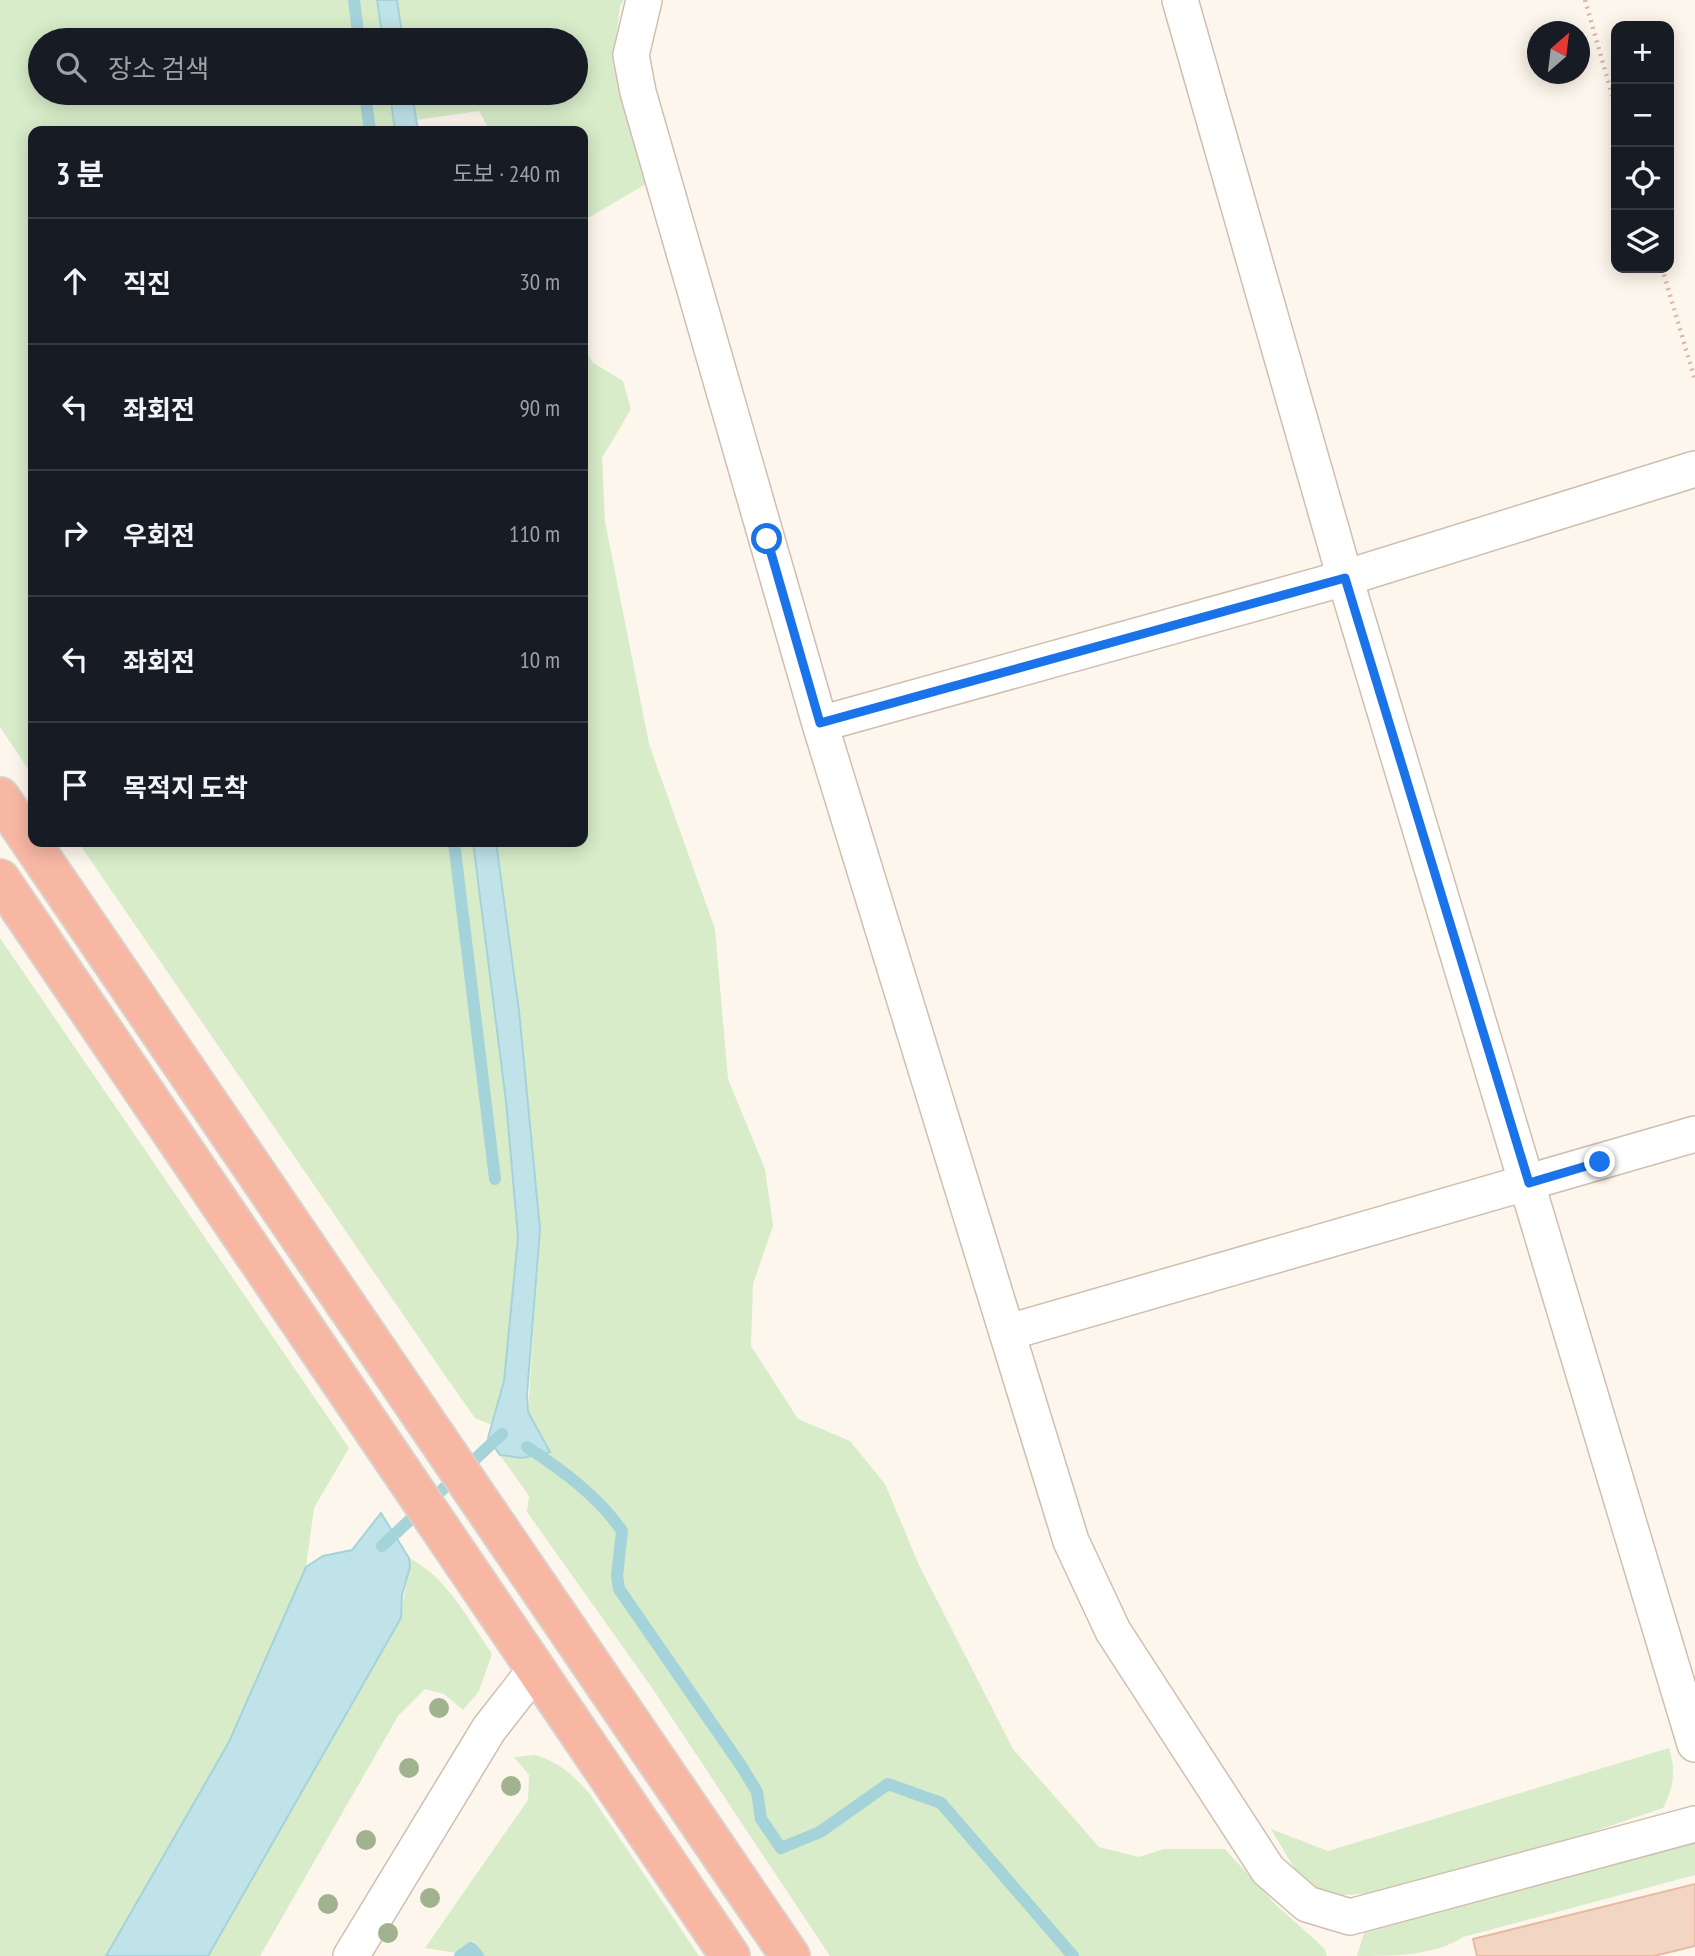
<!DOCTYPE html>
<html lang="ko">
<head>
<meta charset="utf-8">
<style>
	body { margin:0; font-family:"PT Sans Narrow","Noto Sans KR",sans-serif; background:#242831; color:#f1f3f6 }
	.controls { position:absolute; right:21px; top:21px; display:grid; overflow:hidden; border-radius:14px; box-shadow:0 4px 18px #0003 }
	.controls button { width:63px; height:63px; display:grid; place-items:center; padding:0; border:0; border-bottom:2px solid #363941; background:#171b24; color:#f1f3f6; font:35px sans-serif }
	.compass { position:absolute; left:1527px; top:21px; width:63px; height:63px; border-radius:50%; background:#171b24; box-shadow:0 4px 18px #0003; rotate:28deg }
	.stop { position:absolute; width:21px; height:21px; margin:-16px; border:5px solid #1a73e8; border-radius:50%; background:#fff }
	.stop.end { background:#1a73e8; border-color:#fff; box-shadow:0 2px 7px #0008 }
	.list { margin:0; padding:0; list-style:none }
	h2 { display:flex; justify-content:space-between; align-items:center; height:91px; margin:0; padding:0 28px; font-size:30px }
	h2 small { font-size:23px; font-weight:400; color:#9ea1a6 }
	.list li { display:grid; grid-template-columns:46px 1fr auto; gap:21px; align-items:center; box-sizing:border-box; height:126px; padding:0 28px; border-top:2px solid #363941 }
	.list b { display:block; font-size:26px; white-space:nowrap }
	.list em { font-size:23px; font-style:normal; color:#9ea1a6 }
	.icon { flex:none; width:38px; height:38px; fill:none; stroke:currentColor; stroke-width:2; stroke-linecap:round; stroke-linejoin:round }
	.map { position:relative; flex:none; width:1695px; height:1956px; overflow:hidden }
	.search { position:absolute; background:#171b24; box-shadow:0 4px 18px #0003; left:28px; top:28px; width:560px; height:77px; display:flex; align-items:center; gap:18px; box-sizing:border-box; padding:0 24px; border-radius:38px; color:#9ea1a6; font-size:26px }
	.panel { position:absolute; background:#171b24; box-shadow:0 4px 18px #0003; left:28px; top:126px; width:560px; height:721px; border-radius:14px }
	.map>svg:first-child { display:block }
	.green { fill:#d8ecc9 }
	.water { fill:#bfe3e8; stroke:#a5d3da; stroke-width:2 }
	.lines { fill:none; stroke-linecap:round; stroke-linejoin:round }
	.stream { stroke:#a5d3da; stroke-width:12 }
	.building { fill:#f3d5c3; stroke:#e6bba3; stroke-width:2 }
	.minor-casing { stroke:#d1beb0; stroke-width:38 }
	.motorway-casing { stroke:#dad1cd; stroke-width:42 }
	.path { stroke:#d9b8a5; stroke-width:4.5; stroke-dasharray:2 5; stroke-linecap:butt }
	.minor { stroke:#fff; stroke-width:35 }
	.motorway { stroke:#f7b7a3; stroke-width:38 }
	.tree { fill:#a0b28e }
	.route { stroke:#1a73e8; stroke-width:9 }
</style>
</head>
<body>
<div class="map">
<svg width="1695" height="1956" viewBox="0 0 1695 1956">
	<rect width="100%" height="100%" fill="#fdf6ec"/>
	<path class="green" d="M0 0H377L383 40H40V93H390L395 131H33V776L0 727Z
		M397 0H624L620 6 613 64 646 184 583 221V131H490L479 111 416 120 412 93H576V40H403Z
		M583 344 592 362 623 381 631 409 602 458 605 521 649 744 715 929 728 1079 765 1169 773 1226 753 1284 751 1346 798 1419 850 1441 885 1484 919 1565 1013 1749 1099 1847 1139 1857 1164 1849H1225L1274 1903 1324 1948 1327 1956H830L650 1685 527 1512 529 1496 500 1455 522 1458 550 1452 528 1412 540 1229 496 842H583Z
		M78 842H473L506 1101 518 1237 504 1381 492 1425 475 1418 444 1374Z
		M0 938 349 1448 314 1508 306 1567 229 1742 106 1956H0Z
		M409 1558C447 1577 468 1619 492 1654L479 1691 463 1710 444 1694 425 1689 398 1716 260 1956H208L401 1618C402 1599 411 1572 409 1558Z
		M1669 1748C1676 1769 1674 1788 1663 1808L1494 1865 1374 1893 1330 1896 1300 1878 1271 1829 1328 1851Z
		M535 1755C559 1762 572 1774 589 1793L699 1956H483L473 1941 457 1953 425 1948 528 1800 529 1775 514 1757Z
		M1695 1837V1875L1463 1937C1435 1956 1392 1956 1357 1956L1364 1933Z"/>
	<path class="water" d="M377 0H397L403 40H383Z
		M390 93H412L418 131H395Z
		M473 842H496L519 1011 540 1229 527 1395 528 1412 550 1452 522 1458 500 1455 488 1438 504 1381 518 1237 506 1101Z
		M381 1513 409 1558 410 1567 402 1595 401 1618 208 1956H106L229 1742 306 1567 323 1556 352 1550Z"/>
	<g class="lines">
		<path class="stream" d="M354 0 359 40
			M365 93 370 131
			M454 842 495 1179
			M527 1447C562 1470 598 1496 622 1531L617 1576 619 1589 742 1767 757 1792 761 1819 781 1848 820 1832 888 1784 941 1803 1073 1956
			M382 1546 502 1434
			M460 1956 471 1948 478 1956"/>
	</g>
	<path class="building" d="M1695 1884V1946L1654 1956H1477L1473 1939Z"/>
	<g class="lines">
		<defs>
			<path id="minor" d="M644 0 631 55 638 92 820 724 1071 1541 1113 1631 1268 1870 1307 1904 1350 1917 1695 1824
				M1180 0 1345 578 1695 1744
				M820 724 1345 578 1695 469
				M1009 1332 1695 1134
				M351 1956 489 1729 536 1669"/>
			<path id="motorway" d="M0 797 790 1956
				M0 879 730 1956"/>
		</defs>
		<use href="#minor" class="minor-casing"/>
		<use href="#motorway" class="motorway-casing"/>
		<path class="path" d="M1585 0 1616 109
			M1662 268 1695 380"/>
		<use href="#minor" class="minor"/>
		<use href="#motorway" class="motorway"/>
	</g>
	<g class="tree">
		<circle cx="439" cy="1708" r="10"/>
		<circle cx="409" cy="1768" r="10"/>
		<circle cx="511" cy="1786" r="10"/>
		<circle cx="366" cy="1840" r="10"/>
		<circle cx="430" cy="1898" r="10"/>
		<circle cx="328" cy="1904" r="10"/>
		<circle cx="388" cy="1933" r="10"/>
	</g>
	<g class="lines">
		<path class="route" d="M767 539 820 723 1345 578 1529 1183 1600 1162"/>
	</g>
</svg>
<div class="controls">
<button>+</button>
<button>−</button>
<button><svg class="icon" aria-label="locate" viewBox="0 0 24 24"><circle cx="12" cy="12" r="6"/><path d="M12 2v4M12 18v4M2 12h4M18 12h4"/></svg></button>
<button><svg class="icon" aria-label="layers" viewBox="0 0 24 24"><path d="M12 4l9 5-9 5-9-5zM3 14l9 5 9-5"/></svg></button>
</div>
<svg class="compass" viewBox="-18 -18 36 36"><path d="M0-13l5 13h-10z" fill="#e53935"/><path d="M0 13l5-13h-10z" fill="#9ea1a6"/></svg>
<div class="stop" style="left:767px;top:539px"></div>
<div class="stop end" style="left:1600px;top:1162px"></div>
<div class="search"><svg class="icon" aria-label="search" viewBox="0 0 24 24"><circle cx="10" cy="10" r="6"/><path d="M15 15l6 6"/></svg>장소 검색</div>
<section class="panel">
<h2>3 분<small>도보 · 240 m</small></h2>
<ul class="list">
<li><svg class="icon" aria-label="ahead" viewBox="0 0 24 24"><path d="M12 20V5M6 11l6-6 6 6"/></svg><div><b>직진</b></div><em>30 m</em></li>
<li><svg class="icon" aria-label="left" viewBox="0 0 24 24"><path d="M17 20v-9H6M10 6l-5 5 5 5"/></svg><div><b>좌회전</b></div><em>90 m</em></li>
<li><svg class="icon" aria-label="right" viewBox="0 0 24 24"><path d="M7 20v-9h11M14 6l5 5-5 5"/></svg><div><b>우회전</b></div><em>110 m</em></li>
<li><svg class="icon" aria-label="left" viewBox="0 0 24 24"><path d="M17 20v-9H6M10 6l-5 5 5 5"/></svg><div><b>좌회전</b></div><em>10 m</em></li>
<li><svg class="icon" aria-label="arrive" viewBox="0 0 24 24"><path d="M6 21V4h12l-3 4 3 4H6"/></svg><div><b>목적지 도착</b></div></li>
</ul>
</section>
</div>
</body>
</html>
